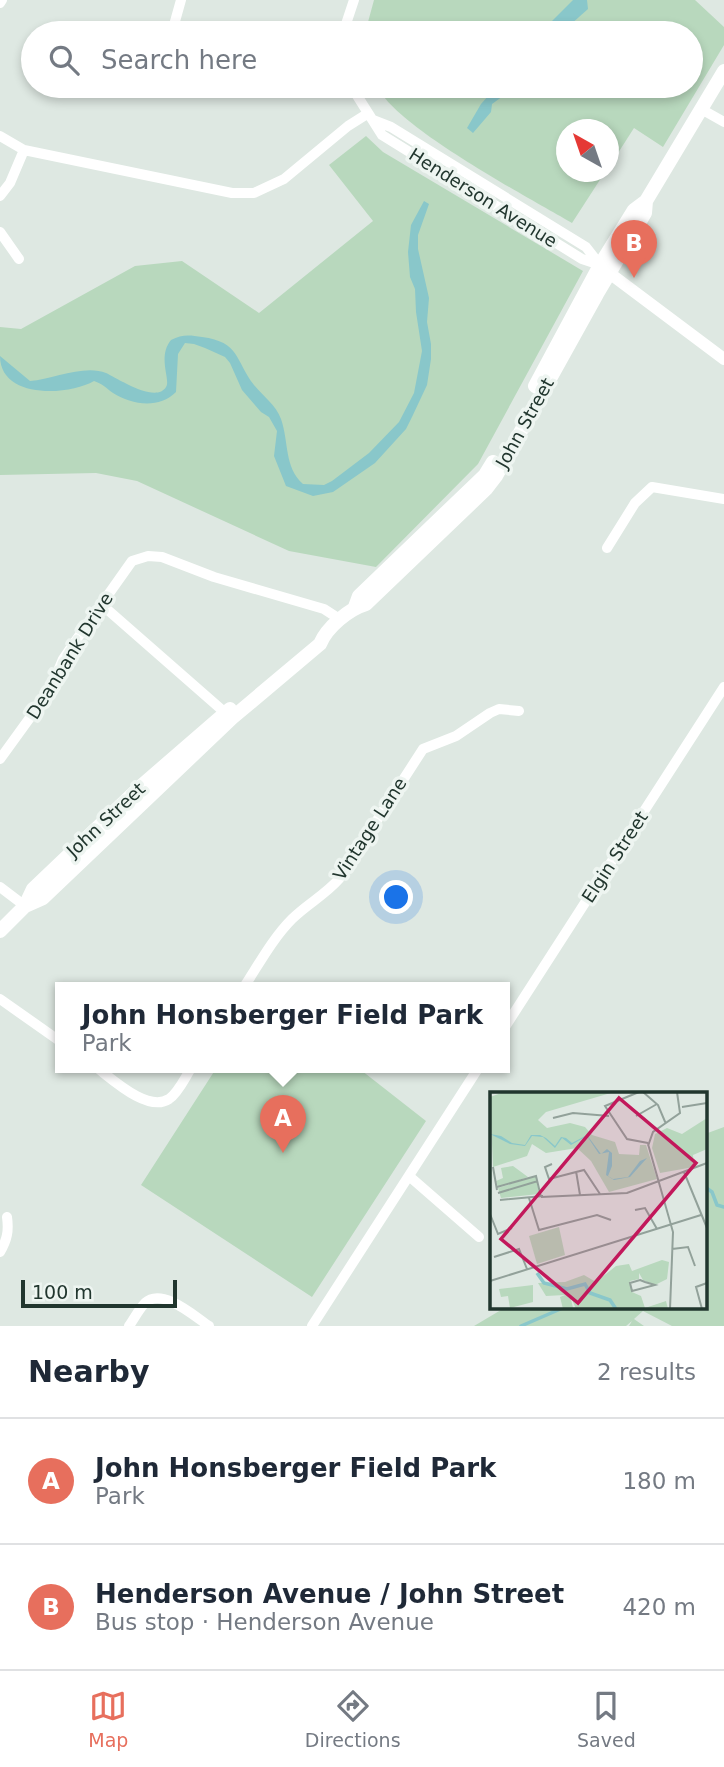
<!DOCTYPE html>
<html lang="en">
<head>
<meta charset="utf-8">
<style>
	body { margin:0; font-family:"DejaVu Sans",sans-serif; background:#f2f2f3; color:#1f2937 }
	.compass { position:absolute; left:556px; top:119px; width:63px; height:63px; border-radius:50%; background:#fff; box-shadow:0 4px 10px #0003; rotate:320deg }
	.scale { position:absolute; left:21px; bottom:18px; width:156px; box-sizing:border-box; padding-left:7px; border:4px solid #21362e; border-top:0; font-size:19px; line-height:24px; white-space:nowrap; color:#21362e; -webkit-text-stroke:5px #eef5f1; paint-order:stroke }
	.you { position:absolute; left:397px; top:898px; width:24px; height:24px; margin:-18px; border:5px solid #fff; border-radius:50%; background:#1a73e8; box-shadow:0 0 0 10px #1a73e833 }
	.badge { display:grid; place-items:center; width:46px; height:46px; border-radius:50%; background:#e76f5d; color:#fff; font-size:23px; font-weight:700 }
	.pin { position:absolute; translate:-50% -58px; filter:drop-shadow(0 2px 4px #0008) }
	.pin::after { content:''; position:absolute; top:37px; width:24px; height:21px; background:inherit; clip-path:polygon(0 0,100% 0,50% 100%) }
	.popup { position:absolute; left:55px; top:982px; width:455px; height:91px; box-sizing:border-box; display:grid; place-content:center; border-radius:0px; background:#fff; filter:drop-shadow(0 2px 5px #0005); font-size:23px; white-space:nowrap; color:#747a83 }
	.popup b { font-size:26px; color:#1f2937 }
	.popup::after { content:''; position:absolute; left:50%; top:100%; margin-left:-14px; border:14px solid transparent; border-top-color:#fff }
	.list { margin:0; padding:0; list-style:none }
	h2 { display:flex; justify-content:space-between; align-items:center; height:91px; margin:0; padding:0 28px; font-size:30px }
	h2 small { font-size:23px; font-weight:400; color:#747a83 }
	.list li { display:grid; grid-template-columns:46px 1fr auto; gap:21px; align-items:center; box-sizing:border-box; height:126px; padding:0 28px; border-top:2px solid #e0e1e3 }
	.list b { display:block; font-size:26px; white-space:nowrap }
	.list p { margin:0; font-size:23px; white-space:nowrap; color:#747a83 }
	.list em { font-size:23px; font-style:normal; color:#747a83 }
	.icon { flex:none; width:38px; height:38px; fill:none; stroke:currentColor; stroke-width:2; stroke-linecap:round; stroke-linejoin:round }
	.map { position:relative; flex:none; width:724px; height:1326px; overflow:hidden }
	.search { position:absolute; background:#fff; box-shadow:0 4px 10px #0003; left:21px; right:21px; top:21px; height:77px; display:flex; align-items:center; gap:18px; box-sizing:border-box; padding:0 24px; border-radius:38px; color:#747a83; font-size:26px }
	.sheet { height:343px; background:#fff }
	nav { display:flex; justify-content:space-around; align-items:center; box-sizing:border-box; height:98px; border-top:2px solid #e0e1e3; background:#fff; font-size:19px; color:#747a83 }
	nav a { display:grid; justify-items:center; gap:4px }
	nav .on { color:#e76f5d }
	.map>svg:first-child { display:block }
	.green { fill:#b8d8bd }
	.water { fill:#89c7ca }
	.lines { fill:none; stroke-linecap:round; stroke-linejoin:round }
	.stream { stroke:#89c7ca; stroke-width:3.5 }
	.minor { stroke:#fff; stroke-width:10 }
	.tertiary { stroke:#fff; stroke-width:12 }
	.secondary { stroke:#fff; stroke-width:14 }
	.labels { text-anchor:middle; stroke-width:7; stroke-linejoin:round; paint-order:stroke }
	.street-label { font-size:18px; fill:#21362e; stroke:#eef5f1 }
	.inset-river { fill:none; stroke:#89c7ca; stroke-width:3.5 }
	.inset-road { fill:none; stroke:#92a19a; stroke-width:2 }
	.view { fill:#c2185b; fill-opacity:0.15; stroke:#c2185b; stroke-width:3.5 }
	.inset-edge { fill:none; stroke:#21362e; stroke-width:3.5 }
</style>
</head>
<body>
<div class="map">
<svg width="724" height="1326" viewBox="0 0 724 1326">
	<rect width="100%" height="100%" fill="#dee8e2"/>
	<path class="green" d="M374 0H695L724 27V45L663 147 634 128 609 167 608 130H566V172H605L572 223C534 201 389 123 378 86H691V33H365Z
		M366 136 383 152 583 271 478 464 376 567 289 551 137 481 96 473 0 475V327L21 329 135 266 182 261 259 313 373 221 329 165Z
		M217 1067H357L426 1121 312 1297 141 1185Z
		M724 1127V1326H672L643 1311 634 1319 644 1326H629L632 1321 626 1326H474L506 1307H705V1134Z"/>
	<path class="water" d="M573 0H587L588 9 561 33H545L552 21Z
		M497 86H517L492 104 491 112 473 133 467 128 481 104Z
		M424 201 429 204 418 235V249L429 298 427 322 431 344V359L427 385 412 417 406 429 375 463 333 492 313 496 286 486 274 456 277 431 269 417 261 412 242 390 230 363 225 357 205 348 194 344 185 343 178 354 176 392C159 409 132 405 113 393 106 388 103 384 94 381 68 396 0 399 0 356L30 381C53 379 85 364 106 373 117 378 156 404 166 387 171 380 157 357 171 340 182 334 190 335 202 337 240 342 235 360 254 385 263 396 276 405 281 419 289 442 284 467 303 484L324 485 332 481 369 453 399 422 414 393 422 351 416 312 415 289 410 277 408 252 411 225Z"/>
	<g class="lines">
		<path class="stream" d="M705 1187 712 1192 717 1205 724 1207
			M521 1326 565 1307"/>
		<path class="minor" d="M0 3 2 0
			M174 25 181 0
			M343 33 354 0
			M351 86 382 135 582 259 600 265
			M701 109 724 122
			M373 120 391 127 586 247 600 265
			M0 136 24 150 232 193H254L284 179 348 126 367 114
			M0 196 10 183 24 150
			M0 232 19 259
			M607 548 635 503 652 487 724 499
			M101 604 230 717
			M0 759 50 690 63 659 74 643 132 561 148 556 162 557 214 577 324 609 341 620
			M0 887 25 906
			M244 987C259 964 273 938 292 919 307 904 325 895 339 879L423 749 456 736 490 713 499 709 519 711
			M0 999 61 1042
			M505 1027 724 687
			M96 1067C112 1079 148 1113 169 1099 179 1092 185 1077 192 1067
			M409 1176 479 1237
			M0 1252C7 1240 9 1231 7 1217
			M129 1326C134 1319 139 1309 145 1303 162 1287 194 1316 209 1326
			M312 1326 479 1067"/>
		<path class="tertiary" d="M604 269 724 359"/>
		<path class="secondary" d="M535 386 600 265 634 210 646 201 724 71
			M355 607 359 596 485 475 493 462
			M25 906 33 889 140 787 230 709
			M0 931 25 906 43 898 232 718 320 644C327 627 349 609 366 604L486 489 496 476 597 294 645 213 646 201"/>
	</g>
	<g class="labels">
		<g class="street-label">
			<text transform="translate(483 198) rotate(32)" y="6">Henderson Avenue</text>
			<text transform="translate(525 423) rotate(-61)" y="6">John Street</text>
			<text transform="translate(70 656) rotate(-58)" y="6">Deanbank Drive</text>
			<text transform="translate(106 820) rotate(-43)" y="6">John Street</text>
			<text transform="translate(370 829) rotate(-57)" y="6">Vintage Lane</text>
			<text transform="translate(615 857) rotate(-57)" y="6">Elgin Street</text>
		</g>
	</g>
	<g transform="translate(490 1092)">
		<rect width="217" height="217" fill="#dee8e2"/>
		<path d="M14 0H124L56 20 48 28 57 36 80 31 95 35 102 43 125 50 129 62 149 63 150 53H156L167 87 119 100 101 69 87 56 56 61 42 52 37 64 3 75 0 5ZM217 26V57L203 63 204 75 170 81 162 56 165 42 177 36 192 42ZM23 74 38 85 8 95 6 89 13 86 11 76ZM46 84 49 102 11 106 8 96ZM69 135 75 163 47 172 39 144ZM172 168 179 170 177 187 165 193 153 188 149 181V187L140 189 142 200 151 204 155 216 176 209 178 217H86L80 203 83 216 73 217 70 205 75 203 56 204 48 191 75 190 94 183 106 190 126 174 139 172 142 179ZM43 193V210L20 216 18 204 11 205 9 197Z" fill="#b8d8bd"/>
		<path d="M0 42 11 44 22 51 35 53 41 43H50L56 46 65 54 71 45 76 46 82 51 97 43 111 62 117 57 122 61V74L118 84 123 87 138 85 150 69 157 66 140 85 124 88 116 83 119 60 109 62 97 44 81 53 72 46 65 56 53 45 42 44 35 54 20 52Z" fill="#89c7ca"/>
		<path class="inset-river" d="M47 181 54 191 77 197 95 192 100 201 120 208 126 217"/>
		<path class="inset-road" d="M149 0 115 14 137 47 158 51M153 0 168 13 176 32M192 15 217 11M146 24 167 12M63 26 83 21 119 24M158 52 183 140 180 217M158 54 163 40 190 21 187 0M62 72 55 75 59 87 94 78 110 102M3 75 7 98M86 79 90 103M194 80 217 136M7 95 46 84 51 105M8 101 48 89M51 105 137 101 217 71M39 106 49 138 107 123 121 128M10 108 53 104M145 118 155 116 167 137M0 122 8 142 22 136M182 157 198 155 205 174M4 165 29 157 37 177M150 188 155 190 165 193 142 199 140 191ZM0 189 211 123M212 217 206 195 217 191"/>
		<path class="view" d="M129 6 206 71 88 211 11 147Z"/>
		<rect width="217" height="217" class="inset-edge"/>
	</g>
</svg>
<svg class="compass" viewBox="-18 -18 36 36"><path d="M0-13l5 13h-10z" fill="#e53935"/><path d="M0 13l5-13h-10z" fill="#747a83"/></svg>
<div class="scale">100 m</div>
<div class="you"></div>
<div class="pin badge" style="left:283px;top:1153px">A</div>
<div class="popup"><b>John Honsberger Field Park</b>Park</div>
<div class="pin badge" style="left:634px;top:278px">B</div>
<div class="search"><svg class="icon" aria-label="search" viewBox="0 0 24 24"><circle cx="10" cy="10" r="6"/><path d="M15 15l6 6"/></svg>Search here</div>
</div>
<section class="sheet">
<h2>Nearby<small>2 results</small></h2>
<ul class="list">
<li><span class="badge">A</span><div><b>John Honsberger Field Park</b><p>Park</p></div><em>180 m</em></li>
<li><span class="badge">B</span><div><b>Henderson Avenue / John Street</b><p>Bus stop · Henderson Avenue</p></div><em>420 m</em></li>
</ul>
</section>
<nav>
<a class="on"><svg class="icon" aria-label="map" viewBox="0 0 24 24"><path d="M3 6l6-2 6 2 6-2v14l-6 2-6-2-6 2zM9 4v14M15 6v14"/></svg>Map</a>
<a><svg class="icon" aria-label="directions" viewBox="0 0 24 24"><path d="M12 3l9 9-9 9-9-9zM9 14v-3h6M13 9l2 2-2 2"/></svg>Directions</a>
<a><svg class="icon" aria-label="saved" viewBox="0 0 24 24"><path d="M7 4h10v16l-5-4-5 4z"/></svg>Saved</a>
</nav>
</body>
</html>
